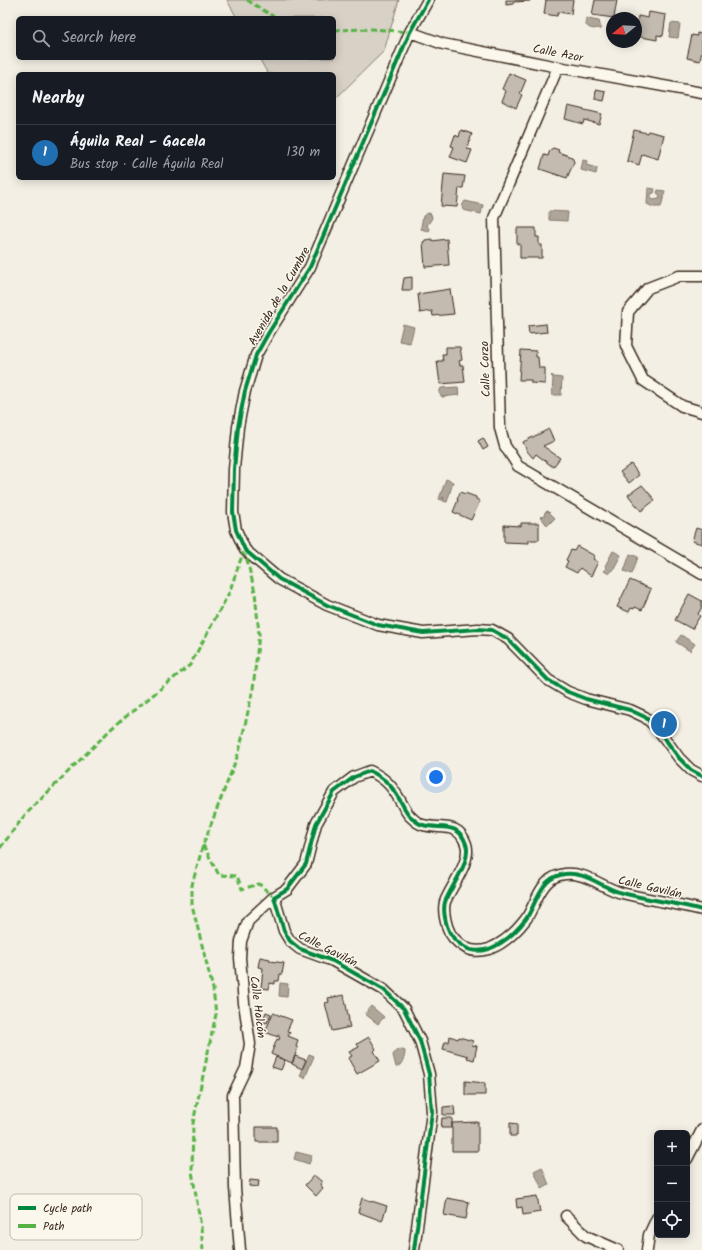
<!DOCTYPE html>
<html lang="en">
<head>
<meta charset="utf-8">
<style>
	body { margin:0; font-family:Kalam,sans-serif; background:#20242c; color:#f1f3f6 }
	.controls { position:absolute; right:12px; bottom:12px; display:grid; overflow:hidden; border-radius:6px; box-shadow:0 2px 10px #0003 }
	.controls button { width:36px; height:36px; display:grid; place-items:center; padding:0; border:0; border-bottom:1px solid #363941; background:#171b24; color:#f1f3f6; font:20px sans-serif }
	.compass { position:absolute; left:606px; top:12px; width:36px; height:36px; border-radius:50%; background:#171b24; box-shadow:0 2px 10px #0003; rotate:252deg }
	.you { position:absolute; left:436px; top:777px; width:14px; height:14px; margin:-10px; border:3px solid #fff; border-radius:50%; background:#1a73e8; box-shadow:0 0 0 6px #1a73e833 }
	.badge { display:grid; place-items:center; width:26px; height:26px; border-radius:50%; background:#1f6fb2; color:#fff; font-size:13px; font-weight:700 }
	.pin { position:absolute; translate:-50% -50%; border:2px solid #fff; box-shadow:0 1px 4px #0006 }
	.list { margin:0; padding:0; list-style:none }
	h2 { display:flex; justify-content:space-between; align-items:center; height:52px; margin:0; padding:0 16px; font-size:17px }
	h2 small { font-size:13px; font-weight:400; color:#9ea1a6 }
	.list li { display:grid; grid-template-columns:26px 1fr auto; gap:12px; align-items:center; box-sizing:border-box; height:56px; padding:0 16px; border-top:1px solid #363941 }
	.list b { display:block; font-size:15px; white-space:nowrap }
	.list p { margin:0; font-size:13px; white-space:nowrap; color:#9ea1a6 }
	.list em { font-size:13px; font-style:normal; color:#9ea1a6 }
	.icon { flex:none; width:22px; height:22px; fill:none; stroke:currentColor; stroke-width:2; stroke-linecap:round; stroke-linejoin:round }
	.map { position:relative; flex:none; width:702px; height:1250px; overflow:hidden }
	.search { position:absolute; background:#171b24; box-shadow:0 2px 10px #0003; left:16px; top:16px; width:320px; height:44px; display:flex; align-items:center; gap:10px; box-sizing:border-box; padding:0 14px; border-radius:6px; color:#9ea1a6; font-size:15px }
	.panel { position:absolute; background:#171b24; box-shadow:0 2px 10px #0003; left:16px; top:72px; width:320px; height:108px; border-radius:6px }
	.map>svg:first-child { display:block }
	.green { fill:#d8d1c6; stroke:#8a7e72 }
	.water { fill:#afa69a; stroke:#817468 }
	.building { fill:#c3bbb0; stroke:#3b2a1e }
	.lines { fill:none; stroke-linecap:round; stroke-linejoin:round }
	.minor-casing { stroke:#3b2a1e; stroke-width:13 }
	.minor { stroke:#fbf7ec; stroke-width:10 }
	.quiet { stroke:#57b245; stroke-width:3; stroke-dasharray:6 3; stroke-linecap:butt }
	.cycleway-casing { stroke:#fbf7ec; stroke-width:6 }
	.cycleway { stroke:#00873e; stroke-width:4 }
	.labels { text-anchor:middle; stroke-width:3; stroke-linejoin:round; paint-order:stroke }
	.street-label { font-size:12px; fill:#3b2a1e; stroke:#fbf7ec }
	.key { fill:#fbf7ec; stroke:#c1baae; stroke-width:1 }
	.key-label { font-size:11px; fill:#3b2a1e }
</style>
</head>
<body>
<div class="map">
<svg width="702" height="1250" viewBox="0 0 702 1250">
	<rect width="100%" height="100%" fill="#f3efe4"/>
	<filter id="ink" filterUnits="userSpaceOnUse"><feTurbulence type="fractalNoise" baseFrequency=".025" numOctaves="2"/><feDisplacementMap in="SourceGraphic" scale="8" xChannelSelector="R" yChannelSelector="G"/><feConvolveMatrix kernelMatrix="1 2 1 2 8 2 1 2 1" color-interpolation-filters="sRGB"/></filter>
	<g filter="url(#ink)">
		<path class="green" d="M227 0H399L384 51 334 100V74H268L259 58H334V18H237Z"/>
		<path class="water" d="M587 18 593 20 599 21 601 28 600 30 598 28C593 30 587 28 585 23Z
			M671 23 680 24 678 38 669 37Z
			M583 160 587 161 586 165 597 168 596 174 581 170Z
			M648 188 655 189 654 193 651 194V198L653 200 659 199 660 195 657 193 658 190 665 191 661 207H653L647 204Z
			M465 201 483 205 481 214 463 210 462 206Z
			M549 211 568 212 567 221 549 220Z
			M428 213 431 214 432 218 427 226 430 230 428 231 421 229V227L423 216Z
			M403 324 414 327 410 343 399 341Z
			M552 375 554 377 562 378 561 395H552L553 378 551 376Z
			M458 387 459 395 442 397 439 393 441 388Z
			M446 479 453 482 447 502 443 501 444 497H443L442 500 439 499Z
			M548 511 555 518 548 525 546 524 541 517 544 516 545 512Z
			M613 551 621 555 613 570H611L609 574 604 571 607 567 605 566Z
			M630 554 638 557 632 574 624 571Z
			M681 635 695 644 690 651 676 642Z
			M280 983 288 984 287 997 279 996Z
			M371 1006 384 1017 378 1024 365 1014Z
			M400 1049 405 1051C405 1057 402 1066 396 1067L393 1055 396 1051Z
			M309 1054 314 1056 305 1078 300 1076Z
			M296 1152 312 1156 309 1164 294 1159Z
			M542 1167 549 1185 542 1189 534 1171Z"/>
		<path class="building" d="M506 0H530V1L513 2V4L506 5Z
			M546 0H573L571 14 558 12 557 16 544 14Z
			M595 0H617L614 18 592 15Z
			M649 12 666 15 663 36 657 35V40L636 36 638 16 648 18Z
			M697 33 702 34V51L700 61 687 58 692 35 697 36Z
			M509 73 526 80 520 94 522 95 516 108 502 101 506 91 502 89Z
			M596 90 606 92 604 101 595 99Z
			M568 106 602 114 599 124 584 120 583 124 565 119Z
			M461 130 472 134 467 149 472 150 467 163 450 157 454 147 451 146 455 135 459 137Z
			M634 130 647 133 648 131 664 135 658 159 642 154 639 165 627 161Z
			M553 148 559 150 558 152 572 157 574 162 567 178 540 169 544 155 548 156 550 150Z
			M444 174 465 176 463 188H459L457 207 441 206Z
			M517 228H536V237H539V245H542V258H520V244H517Z
			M432 239V241L447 239 449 265 425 267 423 242 425 241V240Z
			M412 277V290H402L404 278Z
			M450 289 454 314 433 316 432 311 420 313 418 294Z
			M546 324 547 332 529 334 528 326Z
			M446 347H460L462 360 459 361 460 365H463L465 382 440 384 437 361H443L442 354H446Z
			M521 350 536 351V357H538L539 368H545V384L531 383V380H519Z
			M549 429 554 441 543 446 560 458 553 467 536 454 533 458 527 451 523 442Z
			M483 438 488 447 483 450 478 441Z
			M631 464 639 475 629 483 620 472Z
			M642 485 655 500 641 511 628 495Z
			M460 492 465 494V493L476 497V499L480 501 471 520 453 512 458 500H457Z
			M521 523H539V540H529V543L504 542V525L521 526Z
			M696 528 702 530V544L692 541Z
			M577 546 595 556 593 559 598 562 591 576 580 568 577 573 565 567 568 561 566 560 571 550 574 551Z
			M630 580 651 589 642 610 635 607 634 609 631 608 629 612 617 607Z
			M689 594 702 601V607L698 614 700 616 692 629 675 620Z
			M260 957 270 959V961L284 963 282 974H280L279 981H275V984L270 983 269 989 261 988 263 968 258 967Z
			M344 995 349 1020H348L350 1027 332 1031 325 1003 329 1002 328 998Z
			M266 1012 271 1014 267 1023 262 1022Z
			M273 1013 292 1020 287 1031 290 1032 288 1036 298 1040 296 1047 298 1048 292 1063 271 1054 277 1039 279 1040 280 1036 278 1035V1037L265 1032Z
			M450 1036 458 1039 459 1037 473 1041 472 1045 477 1046 474 1060 467 1058 468 1056 443 1049 445 1042H449Z
			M369 1037 376 1049 374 1051 380 1061 357 1074 348 1058 352 1056 349 1052 359 1047 357 1044Z
			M295 1056 306 1060 302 1069 292 1064Z
			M276 1057 285 1060 281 1070 272 1067Z
			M465 1081 485 1083V1095H465Z
			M454 1106 455 1115H443V1107Z
			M442 1118H452V1128H441Z
			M478 1122V1151H452V1123Z
			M510 1123 517 1124V1136H510Z
			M256 1127H277V1142H256Z
			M314 1175 322 1182 320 1184 323 1188 316 1196 305 1185Z
			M250 1180 259 1181 258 1187 249 1186Z
			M537 1196 540 1212 523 1215 522 1207 517 1208 516 1199Z
			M362 1198 387 1206 382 1221 358 1212Z
			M447 1198 469 1202 466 1219 444 1215Z"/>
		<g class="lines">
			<defs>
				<path id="minor" d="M428 0 410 32 310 267 269 332 256 355 245 391 238 427 234 469 233 512 236 530 245 550 279 579 327 605 378 625 423 633 478 629 492 630 508 639 548 680 568 692 586 699 630 710 645 717 657 728 679 758 691 770 702 776
					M410 32 443 44 558 67 702 93
					M558 67 494 218 500 428 505 446 518 466 702 574
					M702 276H679L648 288 628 312 626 346 643 380 682 406 702 412
					M687 1159 702 1130
					M566 1216 586 1236 618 1250
					M240 1250 235 1188 233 1095 246 1068 250 1044 244 1003 240 958 241 941 248 921 274 897
					M414 1250 432 1112 429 1074 420 1041 404 1009 384 990 333 961 300 949 290 941 284 931 274 897 287 889 306 864 316 824 334 792 354 777 370 771C386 779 392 786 401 802 404 807 407 814 411 817 414 820 419 824 423 825 441 830 458 821 466 844 472 861 451 886 445 902 443 909 445 919 447 926 450 936 457 943 466 948 473 952 482 951 489 949 505 943 516 932 526 919 536 904 540 880 560 875 585 869 601 888 622 893 649 900 676 903 702 910
					M647 1250 649 1235 657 1218"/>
			</defs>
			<use href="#minor" class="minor-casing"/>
			<use href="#minor" class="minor"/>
			<path class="quiet" d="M247 0 276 18
				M334 30 372 29 410 32
				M203 845 219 875 237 876 242 889 259 884 274 897
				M0 848 25 815 112 728 190 665 229 593 244 550
				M203 1250 201 1227 192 1171 193 1123 216 1014 213 989 192 905V885L203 845 239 752 253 689 259 634 255 592 245 552"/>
			<defs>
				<path id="cycleway" d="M428 0 410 32 310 267 269 332 256 355 245 391 238 427 234 469 233 512 236 530 245 550 279 579 327 605 378 625 423 633 478 629 492 630 508 639 548 680 568 692 586 699 630 710 645 717 657 728 679 758 691 770 702 776
					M414 1250 432 1112 429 1074 420 1041 404 1009 384 990 333 961 300 949 290 941 284 931 274 897 287 889 306 864 316 824 334 792 354 777 370 771C386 779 392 786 401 802 404 807 407 814 411 817 414 820 419 824 423 825 441 830 458 821 466 844 472 861 451 886 445 902 443 909 445 919 447 926 450 936 457 943 466 948 473 952 482 951 489 949 505 943 516 932 526 919 536 904 540 880 560 875 585 869 601 888 622 893 649 900 676 903 702 910"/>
			</defs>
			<use href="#cycleway" class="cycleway-casing"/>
			<use href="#cycleway" class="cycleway"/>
		</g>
	</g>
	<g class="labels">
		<g class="street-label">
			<text transform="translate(558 53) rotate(11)" y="4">Calle Azor</text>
			<text transform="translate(279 296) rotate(-60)" y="4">Avenida de la Cumbre</text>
			<text transform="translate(485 369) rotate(-92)" y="4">Calle Corzo</text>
			<text transform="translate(650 887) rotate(13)" y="4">Calle Gavilán</text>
			<text transform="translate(328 949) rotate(27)" y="4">Calle Gavilán</text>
			<text transform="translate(258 1007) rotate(83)" y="4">Calle Halcón</text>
		</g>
	</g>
	<rect x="10" y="1194" width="132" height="46" rx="6" class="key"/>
	<rect x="18" y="1206" width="18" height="4" fill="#00873e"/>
	<rect x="18" y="1224" width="18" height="4" fill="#57b245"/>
	<g class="key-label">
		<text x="43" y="1212">Cycle path</text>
		<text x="43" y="1230">Path</text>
	</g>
</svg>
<div class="controls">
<button>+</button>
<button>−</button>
<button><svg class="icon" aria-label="locate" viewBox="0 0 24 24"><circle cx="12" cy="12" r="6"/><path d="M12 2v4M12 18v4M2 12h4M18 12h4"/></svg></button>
</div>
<svg class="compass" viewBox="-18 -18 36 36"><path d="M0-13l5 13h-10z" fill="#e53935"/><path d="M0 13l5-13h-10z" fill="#9ea1a6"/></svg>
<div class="you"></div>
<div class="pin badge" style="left:664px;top:724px">1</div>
<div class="search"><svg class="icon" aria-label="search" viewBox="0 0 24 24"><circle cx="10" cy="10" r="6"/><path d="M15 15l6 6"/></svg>Search here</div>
<section class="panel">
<h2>Nearby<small></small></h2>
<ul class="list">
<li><span class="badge">1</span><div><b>Águila Real - Gacela</b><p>Bus stop · Calle Águila Real</p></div><em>130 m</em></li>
</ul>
</section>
</div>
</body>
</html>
